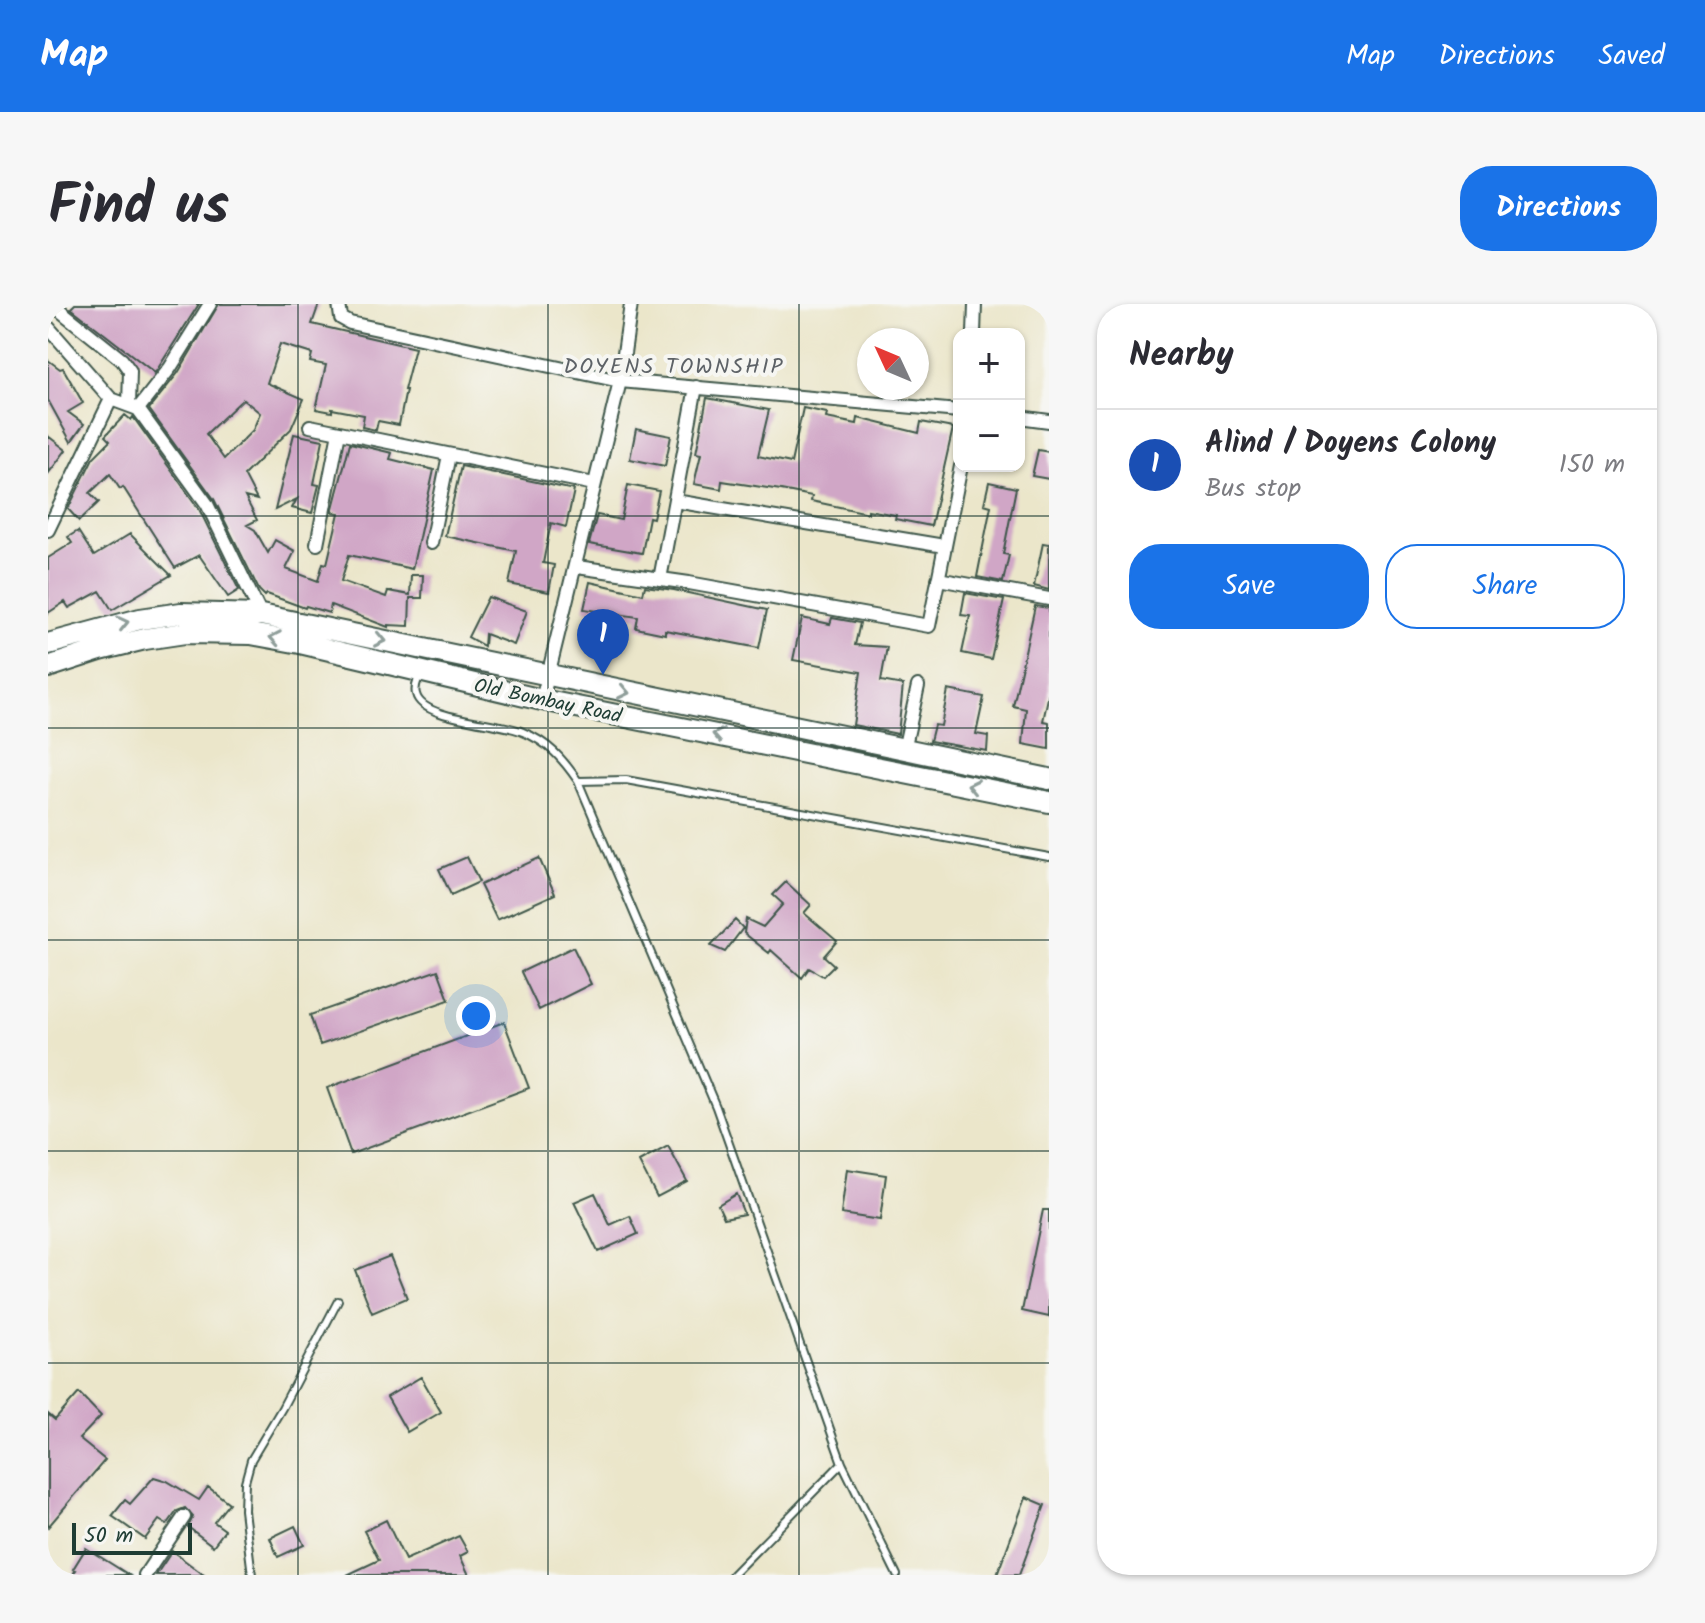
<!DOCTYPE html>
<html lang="en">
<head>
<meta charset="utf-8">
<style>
	body { margin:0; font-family:Kalam,sans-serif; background:#f7f7f7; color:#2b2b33 }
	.controls { position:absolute; right:24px; top:24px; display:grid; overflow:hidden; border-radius:16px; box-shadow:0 2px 6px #0004 }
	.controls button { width:72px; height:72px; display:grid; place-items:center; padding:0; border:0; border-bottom:2px solid #e1e1e2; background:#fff; color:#2b2b33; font:40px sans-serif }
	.compass { position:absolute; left:809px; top:24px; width:72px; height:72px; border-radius:50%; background:#fff; box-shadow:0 2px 6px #0004; rotate:314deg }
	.scale { position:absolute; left:24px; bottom:20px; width:120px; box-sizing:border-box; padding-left:8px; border:4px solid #1f3d34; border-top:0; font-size:22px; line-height:28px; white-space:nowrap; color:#1f3d34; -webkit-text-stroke:6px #f6f6f2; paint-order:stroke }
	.you { position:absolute; left:428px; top:712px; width:28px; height:28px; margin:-20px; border:6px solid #fff; border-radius:50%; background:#1a73e8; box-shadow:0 0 0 12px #1a73e833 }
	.badge { display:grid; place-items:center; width:52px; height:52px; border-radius:50%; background:#1a73e8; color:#fff; font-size:26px; font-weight:700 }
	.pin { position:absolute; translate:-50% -66px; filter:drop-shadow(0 2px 4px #0008) }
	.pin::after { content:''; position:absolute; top:42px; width:28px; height:24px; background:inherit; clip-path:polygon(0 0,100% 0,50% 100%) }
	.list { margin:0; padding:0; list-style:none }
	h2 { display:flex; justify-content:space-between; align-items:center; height:104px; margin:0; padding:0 32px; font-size:34px }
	h2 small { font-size:26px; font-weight:400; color:#7c7c81 }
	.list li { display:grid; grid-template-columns:52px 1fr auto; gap:24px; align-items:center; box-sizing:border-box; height:112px; padding:0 32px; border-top:2px solid #e1e1e2 }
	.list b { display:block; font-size:30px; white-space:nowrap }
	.list p { margin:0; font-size:26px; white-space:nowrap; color:#7c7c81 }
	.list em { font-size:26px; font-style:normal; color:#7c7c81 }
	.actions { display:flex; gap:16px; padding:24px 32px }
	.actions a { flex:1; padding:18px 0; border:2px solid #1a73e8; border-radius:32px; text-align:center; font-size:28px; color:#1a73e8 }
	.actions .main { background:#1a73e8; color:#fff }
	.map { position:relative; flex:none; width:1001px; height:1271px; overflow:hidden; border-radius:32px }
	header { display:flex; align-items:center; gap:48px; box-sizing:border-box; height:112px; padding:0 40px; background:#1a73e8; color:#fff }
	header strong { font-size:38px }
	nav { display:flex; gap:44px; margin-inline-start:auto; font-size:28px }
	.intro { display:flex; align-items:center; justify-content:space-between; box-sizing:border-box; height:192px; padding:0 48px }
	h1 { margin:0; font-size:56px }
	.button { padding:20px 36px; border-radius:32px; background:#1a73e8; color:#fff; font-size:28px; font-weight:700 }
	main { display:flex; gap:48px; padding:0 48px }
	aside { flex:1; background:#fff; border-radius:32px; box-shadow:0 2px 6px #0004 }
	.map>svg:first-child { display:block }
	.building { fill:#d0a6c6; fill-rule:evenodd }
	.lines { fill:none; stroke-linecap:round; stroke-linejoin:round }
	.service-casing { stroke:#3e564a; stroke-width:10 }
	.minor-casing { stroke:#3e564a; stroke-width:16 }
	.primary-casing { stroke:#3e564a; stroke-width:24 }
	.service { stroke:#fff; stroke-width:6 }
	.minor { stroke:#fff; stroke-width:12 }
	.primary { stroke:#fff; stroke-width:20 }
	.oneway { stroke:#8f9e9a }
	.grid { fill:none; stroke:#1f3d34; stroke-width:2; stroke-opacity:0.55 }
	.labels { text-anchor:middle; stroke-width:8; stroke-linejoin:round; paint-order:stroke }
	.street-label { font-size:20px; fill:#1f3d34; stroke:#f6f6f2 }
	.neighbourhood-label { font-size:22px; letter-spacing:2px; fill:#5d6267; stroke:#f6f6f2 }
</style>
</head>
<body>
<header>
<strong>Map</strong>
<nav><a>Map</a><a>Directions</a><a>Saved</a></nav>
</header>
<div class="intro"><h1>Find us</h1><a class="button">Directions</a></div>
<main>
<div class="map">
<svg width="1001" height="1271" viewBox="0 0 1001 1271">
	<rect width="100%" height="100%" fill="#f6f6f2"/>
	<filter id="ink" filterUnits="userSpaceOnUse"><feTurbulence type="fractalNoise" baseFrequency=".0125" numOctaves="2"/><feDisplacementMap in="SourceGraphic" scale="16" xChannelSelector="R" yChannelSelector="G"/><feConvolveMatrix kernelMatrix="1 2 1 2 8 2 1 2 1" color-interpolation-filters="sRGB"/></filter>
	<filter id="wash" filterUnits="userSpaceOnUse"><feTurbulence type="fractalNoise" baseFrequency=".006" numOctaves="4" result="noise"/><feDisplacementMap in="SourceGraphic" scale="32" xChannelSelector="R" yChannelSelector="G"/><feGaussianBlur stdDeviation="1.8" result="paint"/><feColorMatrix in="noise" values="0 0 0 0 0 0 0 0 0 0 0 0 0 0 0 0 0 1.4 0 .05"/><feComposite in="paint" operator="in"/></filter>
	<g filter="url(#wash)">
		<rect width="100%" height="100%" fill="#ebe6ca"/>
		<g id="blocks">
			<path class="building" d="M27 0H151L107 69 23 4Z
				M171 0H271L264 20 367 44 356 86H358L351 121 330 117 328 126 314 123 316 111 284 105V108L268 105 278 61 262 58 264 50 232 40 219 79 256 95 243 125 196 171 209 196 197 193 209 216 199 221 207 226 220 249 227 236 247 247 238 265 270 277 275 259 279 260 291 209 284 208 302 139 344 149 342 155 386 166 364 265 301 251 293 277 338 293 340 287 362 291 363 271H375L374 294H362L361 322 340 321V323L283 301 281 309 258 302 257 304 219 290 217 292 211 286 166 195 101 105 130 69ZM195 95 212 109 205 126 176 155 158 130Z
				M0 56 12 65 15 64 35 99 20 108 36 120 23 138 0 96Z
				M659 94 721 106 710 152 743 159 755 104 779 109 778 114 809 120 810 114 871 129 873 118 905 124 883 222 847 215 848 211 820 206V209L763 197 764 192 733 186 674 177 673 185 646 180 653 150 648 149Z
				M77 111 83 116 85 113 151 205 191 286 180 293 151 251 127 264 75 183 72 185 62 170 42 189 51 198 31 217 20 205 45 154 62 137 57 132Z
				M588 125 623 132 617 162 582 155Z
				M246 130 275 136 266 180 271 181 264 209 244 204 249 195 227 206Z
				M0 132 18 146 0 170Z
				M990 146 1001 148V175L984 172Z
				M413 162 526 186 518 223 503 219 495 259 506 261 501 288 461 280 468 247 397 232Z
				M941 178 968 184 955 250 961 251 955 278 929 273 943 202 936 200Z
				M580 181 611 187 605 214 601 213 594 249 541 240 549 211 573 216Z
				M30 227 46 252 82 230 123 271 64 306 52 287 21 304 17 298 0 309V254L24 239 20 233Z
				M995 239 1001 240V286L986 282Z
				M542 278 595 290 597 282 626 286 719 306 711 344 617 326V330L588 324 590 313 536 305Z
				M917 289 956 296 943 355 914 349 922 312 913 311Z
				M440 293 479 307 466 341 437 330 436 342 420 333Z
				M987 302 1001 304V389L995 417 1001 418V445L975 440 978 405 965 402Z
				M754 314 782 320 784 314 812 319 807 341 839 343 833 377 855 381 850 430 805 421 813 368 745 356Z
				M900 386 936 393 928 430 940 432 939 447 882 437 886 421 893 422Z
				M419 553 431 578 403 591 391 565Z
				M491 554 507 590 449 616 432 581Z
				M738 578 763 601 756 609 789 637 776 652 786 661 775 672 761 664 754 674 723 646 721 649 696 629 698 615 715 623 735 600 725 591Z
				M687 616 695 624 677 648 663 642Z
				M525 643 543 680 491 706 473 668Z
				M390 666 401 696 272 741 262 711Z
				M456 718 481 784 303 850 279 784Z
				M620 842 639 877 609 893 591 858Z
				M799 865 838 871 832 916 793 910Z
				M547 889 562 921 582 912 590 930 550 948 526 898Z
				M688 890 696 910 676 914 670 901Z
				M995 906H1001V1013L974 1007Z
				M342 952 359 994 324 1009 307 966Z
				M373 1073 393 1108 359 1128 339 1093Z
				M31 1089 53 1112 31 1135 57 1156 0 1223V1110L7 1116Z
				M106 1173 119 1177 151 1196 160 1183 181 1199 166 1218 177 1226 165 1242 140 1223 145 1213 137 1204 129 1207 119 1221 111 1216 97 1235 64 1212 77 1196 82 1200Z
				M978 1193 997 1201 971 1271H949Z
				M338 1216 357 1256 411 1232 420 1248 412 1252 421 1271H299L331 1256 316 1227Z
				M247 1222 256 1241 230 1253 222 1234Z
				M38 1244 81 1271H24L28 1266 25 1265Z
				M124 1247 156 1271H108Z"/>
		</g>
	</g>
	<g filter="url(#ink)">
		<use href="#blocks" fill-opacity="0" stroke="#3e564a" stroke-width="2"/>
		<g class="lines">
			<defs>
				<path id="service" d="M371 372C369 378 366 384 368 390 374 417 452 417 475 428 500 438 515 455 530 477L668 803 794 1159 849 1271
					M530 477 578 476 1001 553
					M204 1271 196 1206 197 1178 203 1156 234 1104 290 997
					M684 1271 794 1159"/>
				<path id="minor" d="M4 0 74 56 82 67 81 101
					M291 0 293 14 302 19 572 77 911 107
					M0 23 63 95 0 226
					M926 30 927 0
					M63 95 90 105 159 200 213 311
					M90 105 122 64 162 0
					M971 113 1001 117
					M262 122 546 180
					M627 197 896 242
					M383 239 401 151
					M269 240 291 128
					M529 263 641 279 881 322 913 162
					M612 275 648 83
					M890 275 1001 295
					M494 396 572 77 583 0
					M856 446 870 382
					M97 1271 136 1213"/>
				<path id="primary" d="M0 340 92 315 133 309 213 311 1001 475
					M0 363 52 346 97 335 137 329 203 330 252 339 494 396 1001 498"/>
			</defs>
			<use href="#service" class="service-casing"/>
			<use href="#minor" class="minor-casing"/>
			<use href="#primary" class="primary-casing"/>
			<use href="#service" class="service"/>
			<use href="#minor" class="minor"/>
			<use href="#primary" class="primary"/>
		</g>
		<defs><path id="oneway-chevron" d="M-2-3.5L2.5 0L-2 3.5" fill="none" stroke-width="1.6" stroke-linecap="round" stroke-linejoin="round" transform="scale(2)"/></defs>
		<g class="oneway">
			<use href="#oneway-chevron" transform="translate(75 319) rotate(-13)"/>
			<use href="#oneway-chevron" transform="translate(227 334) rotate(-170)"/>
			<use href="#oneway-chevron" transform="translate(332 336) rotate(12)"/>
			<use href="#oneway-chevron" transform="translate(576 388) rotate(12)"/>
			<use href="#oneway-chevron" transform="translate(670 431) rotate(-169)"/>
			<use href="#oneway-chevron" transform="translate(925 482) rotate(-168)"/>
		</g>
	</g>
	<path class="grid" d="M250 0V1271M500 0V1271M751 0V1271M0 212H1001M0 424H1001M0 636H1001M0 847H1001M0 1059H1001"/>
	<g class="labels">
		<g class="street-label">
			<text transform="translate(500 396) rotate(12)" y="7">Old Bombay Road</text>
		</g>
		<g class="neighbourhood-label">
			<text x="626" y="69">DOYENS TOWNSHIP</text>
		</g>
	</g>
</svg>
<div class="controls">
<button>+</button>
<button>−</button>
</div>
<svg class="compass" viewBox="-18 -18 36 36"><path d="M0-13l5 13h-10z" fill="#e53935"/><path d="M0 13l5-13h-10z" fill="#7c7c81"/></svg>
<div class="scale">50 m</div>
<div class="you"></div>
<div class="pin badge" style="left:555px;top:371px;background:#1a4fb4">1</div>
</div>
<aside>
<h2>Nearby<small></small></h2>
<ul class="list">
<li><span class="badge" style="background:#1a4fb4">1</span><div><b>Alind / Doyens Colony</b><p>Bus stop</p></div><em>150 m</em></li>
</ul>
<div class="actions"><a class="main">Save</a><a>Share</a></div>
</aside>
</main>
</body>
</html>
